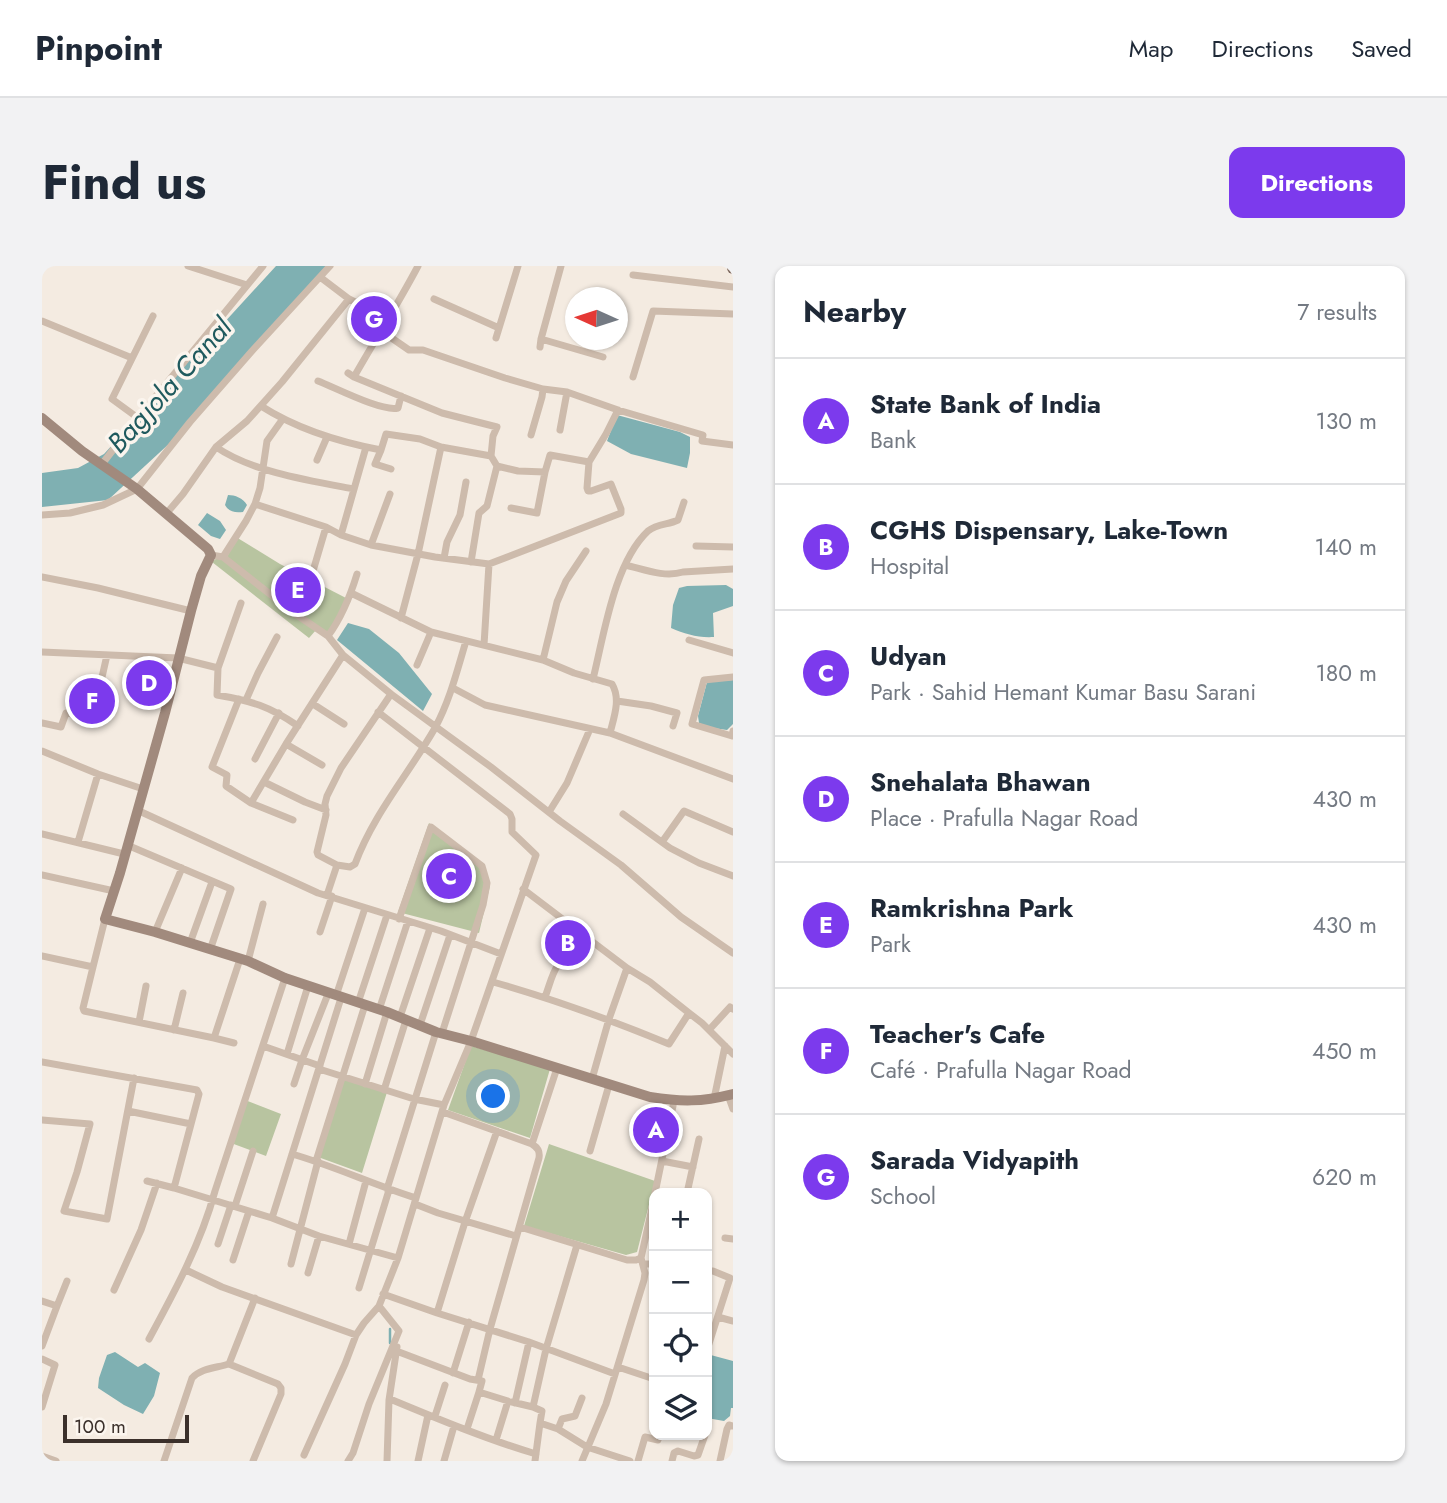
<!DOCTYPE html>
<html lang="en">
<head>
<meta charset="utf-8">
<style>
	body { margin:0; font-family:Jost,sans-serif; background:#f2f2f3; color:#1f2937 }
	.controls { position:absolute; right:21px; bottom:21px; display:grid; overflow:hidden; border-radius:14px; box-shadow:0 2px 5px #0004 }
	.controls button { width:63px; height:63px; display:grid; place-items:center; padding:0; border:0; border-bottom:2px solid #e0e1e3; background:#fff; color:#1f2937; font:35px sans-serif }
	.compass { position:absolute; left:523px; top:21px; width:63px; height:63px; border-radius:50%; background:#fff; box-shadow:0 2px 5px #0004; rotate:273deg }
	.scale { position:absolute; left:21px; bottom:18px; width:126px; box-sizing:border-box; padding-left:7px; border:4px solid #3b302b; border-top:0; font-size:19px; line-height:24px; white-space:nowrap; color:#3b302b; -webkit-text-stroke:5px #fbf5ee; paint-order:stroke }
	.you { position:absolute; left:452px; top:831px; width:24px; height:24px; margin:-18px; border:5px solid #fff; border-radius:50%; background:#1a73e8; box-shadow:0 0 0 10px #1a73e833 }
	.badge { display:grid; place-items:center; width:46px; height:46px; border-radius:50%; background:#7c3aed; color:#fff; font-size:23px; font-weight:700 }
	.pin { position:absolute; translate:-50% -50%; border:4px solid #fff; box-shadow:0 2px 7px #0006 }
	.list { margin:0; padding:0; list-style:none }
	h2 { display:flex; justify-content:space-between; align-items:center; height:91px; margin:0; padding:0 28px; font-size:30px }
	h2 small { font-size:23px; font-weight:400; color:#747a83 }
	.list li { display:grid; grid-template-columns:46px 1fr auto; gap:21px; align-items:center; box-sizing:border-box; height:126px; padding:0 28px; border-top:2px solid #e0e1e3 }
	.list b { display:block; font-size:26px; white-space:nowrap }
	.list p { margin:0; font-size:23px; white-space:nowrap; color:#747a83 }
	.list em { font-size:23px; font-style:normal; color:#747a83 }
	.icon { flex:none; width:38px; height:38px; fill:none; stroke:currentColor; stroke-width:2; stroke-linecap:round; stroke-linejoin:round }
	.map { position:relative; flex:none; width:691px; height:1195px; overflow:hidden; border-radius:14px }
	header { display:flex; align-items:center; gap:42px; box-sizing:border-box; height:98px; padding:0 35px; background:#fff; border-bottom:2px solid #e0e1e3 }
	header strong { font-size:33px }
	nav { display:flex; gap:38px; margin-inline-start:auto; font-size:24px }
	.intro { display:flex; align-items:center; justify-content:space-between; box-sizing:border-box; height:168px; padding:0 42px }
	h1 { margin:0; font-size:49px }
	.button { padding:18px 32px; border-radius:14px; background:#7c3aed; color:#fff; font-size:24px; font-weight:700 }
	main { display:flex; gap:42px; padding:0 42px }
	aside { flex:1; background:#fff; border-radius:14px; box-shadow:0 2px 5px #0004 }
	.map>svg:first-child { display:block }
	.green { fill:#b8c4a0 }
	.water { fill:#7fb0b2 }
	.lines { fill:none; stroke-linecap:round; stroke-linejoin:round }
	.stream { stroke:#7fb0b2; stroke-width:2.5 }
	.street { stroke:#cdbbac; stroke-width:7 }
	.secondary { stroke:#a18a7d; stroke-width:10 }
	.primary { stroke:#7d675c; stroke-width:12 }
	.labels { text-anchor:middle; stroke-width:7; stroke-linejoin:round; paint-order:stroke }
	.water-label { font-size:28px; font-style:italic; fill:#1f5a5e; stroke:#fbf5ee }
</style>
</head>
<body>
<header>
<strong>Pinpoint</strong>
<nav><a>Map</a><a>Directions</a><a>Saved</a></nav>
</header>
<div class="intro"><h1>Find us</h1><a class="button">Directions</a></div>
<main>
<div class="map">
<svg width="691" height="1195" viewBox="0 0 691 1195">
	<rect width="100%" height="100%" fill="#f4ebe1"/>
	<path class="green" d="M194 271 238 298 304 332 286 370 274 364 267 372 170 296 175 292 185 291Z
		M387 557 442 600 448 620 437 667 356 646Z
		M429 780 508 803 488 872 406 844Z
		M301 810 346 823 320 907 276 891Z
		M203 834 239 848 224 890 189 877Z
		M507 878 613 915 595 986 584 989 482 960Z"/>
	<path class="water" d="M234 0H289L129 176 66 234 0 241V207L36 202 62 188Z
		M575 149 638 166 648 171V187L645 202 589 188 565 175Z
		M186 229C193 229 201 232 205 239L201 246C193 247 187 246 183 239Z
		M165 247 178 255 184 264 178 273 169 270 156 259Z
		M684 319 691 323V340L671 347 672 371C656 372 643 368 629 362L631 339 637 322 645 320Z
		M306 357 327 363 357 387 390 428 381 445 295 374Z
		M691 414V458L685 464 664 461 657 457 656 450 665 416Z
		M73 1086 96 1101 103 1097 118 1107 112 1130 101 1148 82 1139 56 1122 57 1112 65 1089Z
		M665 1088 691 1095V1142H689L688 1150 682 1155 665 1152Z"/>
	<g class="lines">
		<path class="stream" d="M348 1063V1077"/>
		<path class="street" d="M146 0 205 19
			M591 9 691 21
			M278 11 307 33 347 53
			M392 33 457 62
			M0 55 90 92
			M338 64 367 84H381L463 112 501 123 525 126 576 144 661 169 660 175 691 179
			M454 72 476 0
			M499 73 561 91
			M498 81 499 73 519 0
			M306 107 312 111 400 147 455 161 451 170 449 190 455 200 445 240 437 247 429 296
			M312 111C333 74 356 38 376 0
			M591 111 611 45 691 48
			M276 115C294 122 340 146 356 142L359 130
			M219 140C255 163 297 176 339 184L344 168 378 173 399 181 449 190
			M96 152 70 133 111 50
			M518 164 525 126
			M489 169 500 131 501 123
			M174 181C210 206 269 215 312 223
			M339 184 333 198 349 203
			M275 194 285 171
			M60 198 96 152 221 0
			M455 200 476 205 503 206
			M213 238 284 261 299 269 329 279 393 291 447 298 579 247V243L569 218 549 225H546L545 222 547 196 564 168 576 144
			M469 242 495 247 503 206 508 189 547 196
			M124 248 141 228 174 181 205 155 240 116 307 33
			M0 249 28 247 61 239 95 223 148 156 210 85 288 0
			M299 269 324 181
			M329 279 348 228
			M654 280 691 281
			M169 289 181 291 252 347 286 370 301 389 349 428 449 501 518 555 579 599 639 651 691 687
			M181 291 204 255 213 238 218 222 225 175 240 154
			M402 292 405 276 418 249 424 216
			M583 299C601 303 622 312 641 306L691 303
			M0 311 56 322 149 345
			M309 327 389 366 501 394 532 407 570 418C579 433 572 451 568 467
			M199 337 176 402 175 429C210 435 227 440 256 460
			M252 347 271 305 284 261
			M359 352 376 288 399 181
			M286 370C300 351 308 331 315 308
			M647 374 691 387
			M442 379 447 298
			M0 386 136 392 176 402
			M501 394 515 336 524 315 544 285
			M375 399 389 366
			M691 411 662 414 650 458 690 470 691 465
			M551 413C562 369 572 297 606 265 616 257 626 259 636 254L642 236
			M411 422 443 439 568 467 691 513
			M197 433 170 501 185 509 184 520 209 537 251 554
			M204 434 216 407 235 371
			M575 435 609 440 635 447 631 460
			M271 438 302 458
			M0 457 19 461 24 447H26L46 452 51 451 65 389
			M244 478 280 499
			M0 485 56 508 101 523
			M213 493 237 447
			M222 516 263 536 284 544
			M209 537 244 478 301 389
			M95 544 276 627 399 665 459 688
			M507 546 525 517 548 463
			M581 548 628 582 657 597 691 610
			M0 568 82 588
			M36 576 56 508
			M620 576 642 545 691 566
			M85 579 189 623 168 684
			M295 599 276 589 275 586 284 549 283 538 285 530 299 502 349 428
			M0 609 72 625
			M481 623 585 702 608 716 647 747 660 757 691 788
			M285 629 295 599 308 601 313 598C332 547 366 509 393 462 408 434 415 405 424 375
			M357 653 389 561 440 600 445 617 441 639 400 767
			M113 666 140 602
			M278 666 290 630
			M148 677 170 616
			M0 690 51 701 41 742 42 745 172 772 198 693
			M206 695 221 638
			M51 701 63 653
			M451 716C511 733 569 754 627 778L647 747
			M294 730 323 642
			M503 731C507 721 510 707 516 699 526 687 539 688 541 668
			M316 737 345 649
			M337 744 366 655
			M358 751 388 662
			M97 756 104 720
			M378 759 408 669
			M132 764 141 727
			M667 764 688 741 691 743
			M172 772 192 777
			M221 780 278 800
			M245 788 266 720
			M0 796 155 824 157 828 132 922 230 952 277 970 356 992
			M277 803 372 833 402 839
			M550 813 567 753 585 702
			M252 818 260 794 286 728
			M323 818 345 746
			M342 824 364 754
			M686 829 691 843
			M672 833 683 780
			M86 845 149 858
			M401 846 490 878C496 882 498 885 497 892L448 1063 436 1114
			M0 854 48 858 35 906 22 945 65 953 92 812
			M490 878 515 802
			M548 885 567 819
			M250 888C292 900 332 919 374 932
			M274 895 323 739
			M620 895 651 901
			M105 915 132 922
			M345 923 394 766
			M613 927 632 835
			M645 927 657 873
			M373 938 396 947 474 970
			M193 940 211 885
			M230 952 299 732
			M478 961 585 994H594L599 992 612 933
			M683 972 691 973
			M176 978 189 939
			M307 978 324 915
			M191 994 207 945
			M249 998 276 895
			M601 998H612
			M144 1004 180 1021 314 1069
			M665 1005H671L688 1012 665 1084
			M266 1007 277 970
			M317 1022 347 924
			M72 1024 99 964 115 917
			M341 1028 395 1047 487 1076 573 1108
			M0 1035 15 1040 0 1080
			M15 1040 25 1015
			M395 1047 423 956 455 865
			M676 1051 691 1055
			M107 1073C133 1025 159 977 173 925L243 712
			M357 1086 428 1113 440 1115 437 1126 466 1135 454 1174
			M0 1093 13 1099 0 1141
			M187 1098 236 1118 239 1122V1128L211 1195
			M576 1101 612 1113
			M411 1107 427 1056
			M348 1133C396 1153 444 1173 494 1188
			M470 1136 491 1141 500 1145 498 1157
			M473 1137 487 1076
			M491 1141 504 1083 535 979
			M393 1150 403 1119
			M665 1162V1160
			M425 1163 437 1126
			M516 1163 520 1153 533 1150 540 1132
			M262 1189 303 1098 314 1069 322 1057 337 1040 356 992 402 839 429 775 494 589 470 566V553L468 548 336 446
			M0 1190 14 1195
			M122 1195 150 1112C159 1102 174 1102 187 1098L213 1032
			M306 1195 311 1187 327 1138 357 1065 337 1040
			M345 1195 347 1134 355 1081
			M376 1195 386 1149
			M402 1195 412 1160
			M493 1195 498 1157 516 1163 545 1181 588 1195
			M540 1195 564 1138 602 1014 603 1007 599 992
			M596 1195 603 1171 616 1174 617 1169
			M630 1195 632 1187 636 1185 652 1190 656 1189 663 1169
			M678 1195 685 1163 687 1159 691 1160"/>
		<path class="secondary" d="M0 152 40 185 95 223 166 283 169 289 159 310 149 345 123 447 78 607 63 653 113 666 206 695 243 712 345 746 394 766 429 775 608 831C640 836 659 836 691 828"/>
		<path class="primary" d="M691 0V2"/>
	</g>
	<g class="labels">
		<g class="water-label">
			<text transform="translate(127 119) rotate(-48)" y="10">Bagjola Canal</text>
		</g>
	</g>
</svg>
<div class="controls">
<button>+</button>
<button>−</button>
<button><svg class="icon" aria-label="locate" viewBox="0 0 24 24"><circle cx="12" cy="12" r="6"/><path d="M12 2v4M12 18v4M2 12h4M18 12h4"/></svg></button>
<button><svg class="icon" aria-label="layers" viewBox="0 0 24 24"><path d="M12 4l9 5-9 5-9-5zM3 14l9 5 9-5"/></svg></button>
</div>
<svg class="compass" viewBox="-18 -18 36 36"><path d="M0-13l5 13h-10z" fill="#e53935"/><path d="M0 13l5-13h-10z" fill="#747a83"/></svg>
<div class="scale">100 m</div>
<div class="you"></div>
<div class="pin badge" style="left:614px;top:864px">A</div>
<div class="pin badge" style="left:526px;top:677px">B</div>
<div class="pin badge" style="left:407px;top:610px">C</div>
<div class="pin badge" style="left:107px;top:417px">D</div>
<div class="pin badge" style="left:256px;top:324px">E</div>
<div class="pin badge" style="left:50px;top:435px">F</div>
<div class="pin badge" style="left:332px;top:53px">G</div>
</div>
<aside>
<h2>Nearby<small>7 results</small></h2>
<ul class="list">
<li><span class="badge">A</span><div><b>State Bank of India</b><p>Bank</p></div><em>130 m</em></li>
<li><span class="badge">B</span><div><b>CGHS Dispensary, Lake-Town</b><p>Hospital</p></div><em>140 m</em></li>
<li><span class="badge">C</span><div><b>Udyan</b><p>Park · Sahid Hemant Kumar Basu Sarani</p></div><em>180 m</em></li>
<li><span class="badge">D</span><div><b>Snehalata Bhawan</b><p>Place · Prafulla Nagar Road</p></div><em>430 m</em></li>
<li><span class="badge">E</span><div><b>Ramkrishna Park</b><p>Park</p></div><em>430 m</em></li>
<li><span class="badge">F</span><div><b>Teacher's Cafe</b><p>Café · Prafulla Nagar Road</p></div><em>450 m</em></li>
<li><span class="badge">G</span><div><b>Sarada Vidyapith</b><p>School</p></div><em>620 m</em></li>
</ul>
</aside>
</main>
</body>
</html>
